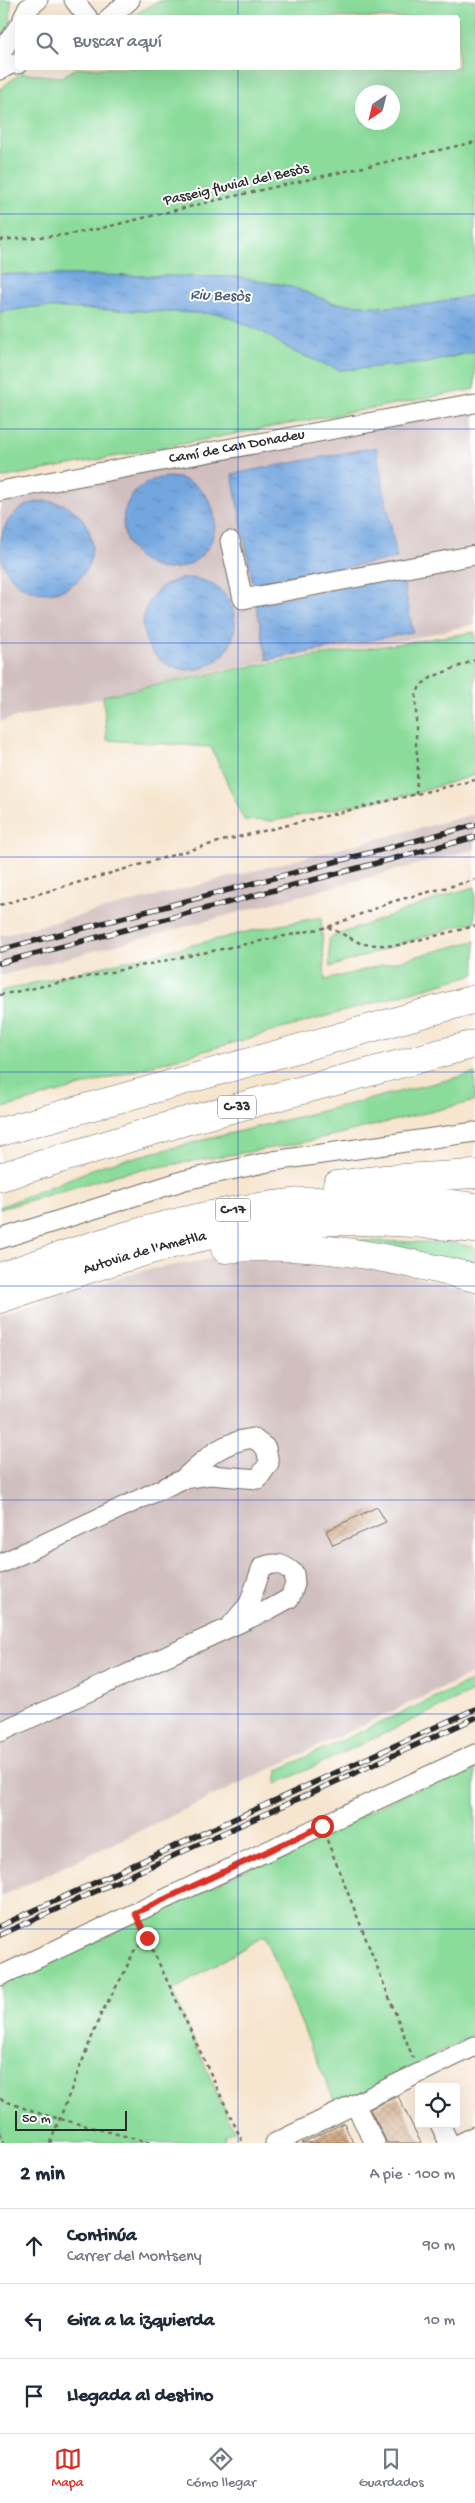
<!DOCTYPE html>
<html lang="es">
<head>
<meta charset="utf-8">
<style>
	:root { --surface:#fff; --page:#f6f6f7; --text:#1f2937; --muted:#747a83; --line:#e0e1e3; --accent:#d93025 }
	body { margin:0; font-family:"Gochi Hand",sans-serif; background:var(--page); color:var(--text) }
	.controls { position:absolute; right:15px; bottom:15px; display:grid; overflow:hidden; border-radius:5px; box-shadow:0 5px 20px #0002 }
	.controls button { width:45px; height:45px; display:grid; place-items:center; padding:0; border:0; border-bottom:1px solid var(--line); background:var(--surface); color:var(--text); font:25px sans-serif }
	.compass { position:absolute; left:355px; top:85px; width:45px; height:45px; border-radius:50%; background:var(--surface); box-shadow:0 5px 20px #0002; rotate:215deg }
	.scale { position:absolute; left:15px; bottom:12px; width:112px; box-sizing:border-box; padding-left:5px; border:2px solid #2b2b2b; border-top:0; font-size:14px; line-height:18px; white-space:nowrap; color:#2b2b2b; -webkit-text-stroke:4px #fff; paint-order:stroke }
	.stop { position:absolute; width:15px; height:15px; margin:-11px; border:4px solid #d93025; border-radius:50%; background:#fff }
	.stop.end { background:#d93025; border-color:#fff; box-shadow:0 1px 5px #0008 }
	.list { margin:0; padding:0; list-style:none }
	h2 { display:flex; justify-content:space-between; align-items:center; height:65px; margin:0; padding:0 20px; font-size:21px }
	h2 small { font-size:16px; font-weight:400; color:var(--muted) }
	.list li { display:grid; grid-template-columns:32px 1fr auto; gap:15px; align-items:center; box-sizing:border-box; height:75px; padding:0 20px; border-top:1px solid var(--line) }
	.list b { display:block; font-size:19px; white-space:nowrap }
	.list p { margin:0; font-size:16px; white-space:nowrap; color:var(--muted) }
	.list em { font-size:16px; font-style:normal; color:var(--muted) }
	.icon { flex:none; width:28px; height:28px; fill:none; stroke:currentColor; stroke-width:2; stroke-linecap:round; stroke-linejoin:round }
	.map { position:relative; flex:none; width:475px; height:2143px; overflow:hidden }
	.search { position:absolute; background:var(--surface); box-shadow:0 5px 20px #0002; left:15px; right:15px; top:15px; height:55px; display:flex; align-items:center; gap:12px; box-sizing:border-box; padding:0 18px; border-radius:5px; color:var(--muted); font-size:19px }
	.sheet { height:290px; background:var(--surface) }
	nav { display:flex; justify-content:space-around; align-items:center; box-sizing:border-box; height:70px; border-top:1px solid var(--line); background:var(--surface); font-size:14px; color:var(--muted) }
	nav a { display:grid; justify-items:center; gap:2px }
	nav .on { color:var(--accent) }
	.map>svg:first-child { display:block }
	.industrial { fill:#d1bfbf }
	.green { fill:#8bdc9b; stroke:#5b8463; fill-rule:evenodd }
	.water { fill:url(#water-ripples); stroke:#4f6885 }
	.building { fill:url(#building-cross-hatch) }
	.lines { fill:none; stroke-linecap:round; stroke-linejoin:round }
	.minor-casing { stroke:#726c64; stroke-width:21 }
	.highway-casing { stroke:#726c64; stroke-width:29 }
	.path { stroke:#726c64; stroke-width:2.5; stroke-dasharray:4 4; stroke-linecap:butt }
	.minor { stroke:#fff; stroke-width:19 }
	.highway { stroke:#fff; stroke-width:28 }
	.rail-casing { stroke:#2b2b2b; stroke-width:5.5 }
	.rail { stroke:#fff; stroke-width:4; stroke-dasharray:11; stroke-linecap:butt }
	.route { stroke:#d93025; stroke-width:6 }
	.grid { fill:none; stroke:#1d4ed8; stroke-width:1; stroke-opacity:0.55 }
	.labels { text-anchor:middle; dominant-baseline:central; stroke-width:4; stroke-linejoin:round; paint-order:stroke }
	.shield { fill:#fff; stroke:#6b6b6b; stroke-width:1 }
	.shield-label { font-size:14px; font-weight:bold; fill:#2b2b2b }
	.street-label { font-size:15px; fill:#2b2b2b; stroke:#fff }
	.water-label { font-size:16px; font-style:italic; fill:#485c73; stroke:#fff }
</style>
</head>
<body>
<div class="map">
<svg width="475" height="2143" viewBox="0 0 475 2143">
	<defs>
		<pattern id="water-ripples" width="26" height="14" patternUnits="userSpaceOnUse" patternTransform="scale(1.25)"><rect width="26" height="14" fill="#73a6df"/><path d="M2 4q2-2 4 0t4 0M15 11q2-2 4 0t4 0" fill="none" stroke="#5f87b5"/></pattern>
		<pattern id="building-cross-hatch" width="8" height="8" patternUnits="userSpaceOnUse" patternTransform="scale(1.25)"><rect width="8" height="8" fill="#cea27c"/><path d="M0 0l8 8M0 8l8-8" fill="none" stroke="#a78466"/></pattern>
	</defs>
	<rect width="100%" height="100%" fill="#fff"/>
	<filter id="ink" filterUnits="userSpaceOnUse"><feTurbulence type="fractalNoise" baseFrequency=".02" numOctaves="2"/><feDisplacementMap in="SourceGraphic" scale="10" xChannelSelector="R" yChannelSelector="G"/><feConvolveMatrix kernelMatrix="1 2 1 2 8 2 1 2 1" color-interpolation-filters="sRGB"/></filter>
	<filter id="wash" filterUnits="userSpaceOnUse"><feTurbulence type="fractalNoise" baseFrequency=".0096" numOctaves="4" result="noise"/><feDisplacementMap in="SourceGraphic" scale="20" xChannelSelector="R" yChannelSelector="G"/><feGaussianBlur stdDeviation="1.12" result="paint"/><feColorMatrix in="noise" values="0 0 0 0 0 0 0 0 0 0 0 0 0 0 0 0 0 1.4 0 .05"/><feComposite in="paint" operator="in"/></filter>
	<g filter="url(#wash)">
		<rect width="100%" height="100%" fill="#f6e5cf"/>
		<g class="industrial">
			<path d="M475,408V624L405,640L252,664L0,721V499Z"/>
			<path d="M475,814V849L0,976V936Z"/>
			<path d="M300,1257L371,1266L475,1290V1672L0,1897V1315L141,1271L211,1259Z"/>
		</g>
		<g class="green">
			<path d="M0,0H11L10,25L0,37Z"/>
			<path d="M162,0H475V295L430,304L387,307L333,303L289,286L238,277L0,274V89L21,73L61,77L77,68H458V18L129,17ZM362,92H392V122H362Z"/>
			<path d="M34,307L221,314L261,331L294,352L340,370L428,363L475,351V389L0,478V312Z"/>
			<path d="M475,632V775L416,793L273,821L244,820L211,747L107,740L103,696L252,666Z"/>
			<path d="M475,887V922L454,927L330,967L329,938L453,893Z"/>
			<path d="M321,917L325,980L475,941V974L0,1109V991L255,930Z"/>
			<path d="M475,1073V1101L301,1143L123,1173L0,1209V1207L103,1165Z"/>
			<path d="M333,1240L453,1243L475,1247V1271Z"/>
			<path d="M475,1679V1691L276,1784L278,1770Z"/>
			<path d="M475,1761V2034L337,2107L264,1936L172,1991L234,2131L225,2135L224,2143H0V1987Z"/>
		</g>
		<g class="water">
			<path d="M0,274L238,277L289,286L333,303L387,307L430,304L475,295V351L428,363L340,370L294,352L261,331L221,314L34,307L0,312Z"/>
			<path d="M376,447L397,558L253,585L232,474Z"/>
			<circle cx="169" cy="523" r="46"/>
			<circle cx="46" cy="547" r="46"/>
			<path d="M402,575L413,632L267,660L256,603Z"/>
			<circle cx="189" cy="624" r="46"/>
		</g>
		<g id="blocks">
			<g class="building">
				<path d="M377,1507L386,1522L333,1545L326,1531Z"/>
				<path d="M398,2096L421,2143H387L370,2109Z"/>
				<path d="M344,2123L353,2143H302Z"/>
			</g>
		</g>
	</g>
	<g filter="url(#ink)">
		<use href="#blocks" fill-opacity="0" stroke="#726c64" stroke-width="1"/>
		<g class="lines">
			<defs>
				<g id="minor">
					<path d="M74,0L88,18"/>
					<path d="M23,18L28,8L38,0"/>
					<path d="M109,18L130,0"/>
					<path d="M0,54L18,27"/>
					<path d="M0,70L11,64H18"/>
					<path id="s1" d="M0,491L475,403"/>
					<path d="M230,541L243,599L475,555"/>
					<path d="M0,1239L185,1180L273,1161L475,1132"/>
					<path d="M0,1564L183,1479L210,1475L258,1479L269,1463L266,1448L253,1438C220,1443 207,1457 183,1479"/>
					<path d="M0,1732L270,1609L290,1598L295,1584L294,1573C283,1564 276,1561 262,1567L249,1604L231,1625"/>
					<path d="M0,1976L475,1754"/>
					<path d="M355,2105L375,2143"/>
					<path d="M440,2124L449,2143"/>
					<path d="M275,2143L475,2046"/>
					<path d="M461,2143L475,2136"/>
				</g>
				<g id="highway">
					<path d="M0,1132L475,999"/>
					<path d="M0,1177L182,1122L475,1044"/>
					<path d="M337,1185L385,1179L475,1174"/>
					<path d="M225,1249C311,1240 392,1258 475,1278"/>
					<path d="M0,1277C157,1220 307,1181 475,1207"/>
					<path id="s2" d="M0,1299C85,1270 170,1239 259,1227C331,1217 403,1220 475,1229"/>
				</g>
			</defs>
			<use href="#minor" class="minor-casing"/>
			<use href="#highway" class="highway-casing"/>
			<g class="path">
				<path d="M0,240L64,235L98,229L217,200L475,142"/>
				<path d="M416,794L418,763L416,744V694L421,685L432,677L475,660"/>
				<path d="M0,905L222,841L475,780"/>
				<path d="M328,927L362,944L394,946L475,926"/>
				<path d="M0,995L328,927L394,901L475,880"/>
				<path d="M327,1840L413,2058"/>
				<path d="M142,1927L243,2143"/>
				<path d="M0,2099L34,2112L151,2143"/>
				<path d="M0,2133L4,2143"/>
				<path d="M50,2143L101,2014L124,1973L134,1951L147,1938"/>
			</g>
			<use href="#minor" class="minor"/>
			<use href="#highway" class="highway"/>
			<defs>
				<g id="rail">
					<path d="M0,950L475,825"/>
					<path d="M0,963L475,837"/>
					<path d="M0,1926L475,1709"/>
					<path d="M0,1935L475,1718"/>
				</g>
			</defs>
			<use href="#rail" class="rail-casing"/>
			<use href="#rail" class="rail"/>
		</g>
	</g>
	<g class="lines" filter="url(#ink)">
		<path class="route" d="M147,1938L135,1913L322,1826"/>
	</g>
	<path class="grid" d="M238,0V18M238,68V2143M0,214H475M0,429H475M0,643H475M0,857H475M0,1072H475M0,1286H475M0,1500H475M0,1714H475M0,1929H475"/>
	<g class="labels">
		<g class="shield">
			<rect x="218" y="1095.5" width="38" height="23" rx="4"/>
			<rect x="215.5" y="1198.5" width="35" height="23" rx="4"/>
		</g>
		<g class="shield-label">
			<text x="237" y="1107">C-33</text>
			<text x="233" y="1210">C-17</text>
		</g>
		<g class="street-label">
			<text transform="translate(236 185) rotate(-13)">Passeig fluvial del Besòs</text>
			<text stroke="none"><textPath href="#s1" startOffset="241">Camí de Can Donadeu</textPath></text>
			<text stroke="none"><textPath href="#s2" startOffset="152">Autovia de l'Ametlla</textPath></text>
		</g>
		<g class="water-label">
			<text transform="translate(220 297) rotate(2)">Riu Besòs</text>
		</g>
	</g>
</svg>
<div class="controls">
<button><svg class="icon" aria-label="locate" viewBox="0 0 24 24"><circle cx="12" cy="12" r="6"/><path d="M12 2v4M12 18v4M2 12h4M18 12h4"/></svg></button>
</div>
<svg class="compass" viewBox="-18 -18 36 36"><path d="M0-13l5 13h-10z" fill="#e53935"/><path d="M0 13l5-13h-10z" fill="#747a83"/></svg>
<div class="scale">50 m</div>
<div class="stop" style="left:322px;top:1826px"></div>
<div class="stop end" style="left:147px;top:1938px"></div>
<div class="search"><svg class="icon" aria-label="search" viewBox="0 0 24 24"><circle cx="10" cy="10" r="6"/><path d="M15 15l6 6"/></svg>Buscar aquí</div>
</div>
<section class="sheet">
<h2>2 min<small>A pie · 100 m</small></h2>
<ul class="list">
<li><svg class="icon" aria-label="ahead" viewBox="0 0 24 24"><path d="M12 20V5M6 11l6-6 6 6"/></svg><div><b>Continúa</b><p>Carrer del Montseny</p></div><em>90 m</em></li>
<li><svg class="icon" aria-label="left" viewBox="0 0 24 24"><path d="M17 20v-9H6M10 6l-5 5 5 5"/></svg><div><b>Gira a la izquierda</b></div><em>10 m</em></li>
<li><svg class="icon" aria-label="arrive" viewBox="0 0 24 24"><path d="M6 21V4h12l-3 4 3 4H6"/></svg><div><b>Llegada al destino</b></div></li>
</ul>
</section>
<nav>
<a class="on"><svg class="icon" aria-label="map" viewBox="0 0 24 24"><path d="M3 6l6-2 6 2 6-2v14l-6 2-6-2-6 2zM9 4v14M15 6v14"/></svg>Mapa</a>
<a><svg class="icon" aria-label="directions" viewBox="0 0 24 24"><path d="M12 3l9 9-9 9-9-9zM9 14v-3h6M13 9l2 2-2 2"/></svg>Cómo llegar</a>
<a><svg class="icon" aria-label="saved" viewBox="0 0 24 24"><path d="M7 4h10v16l-5-4-5 4z"/></svg>Guardados</a>
</nav>
</body>
</html>
